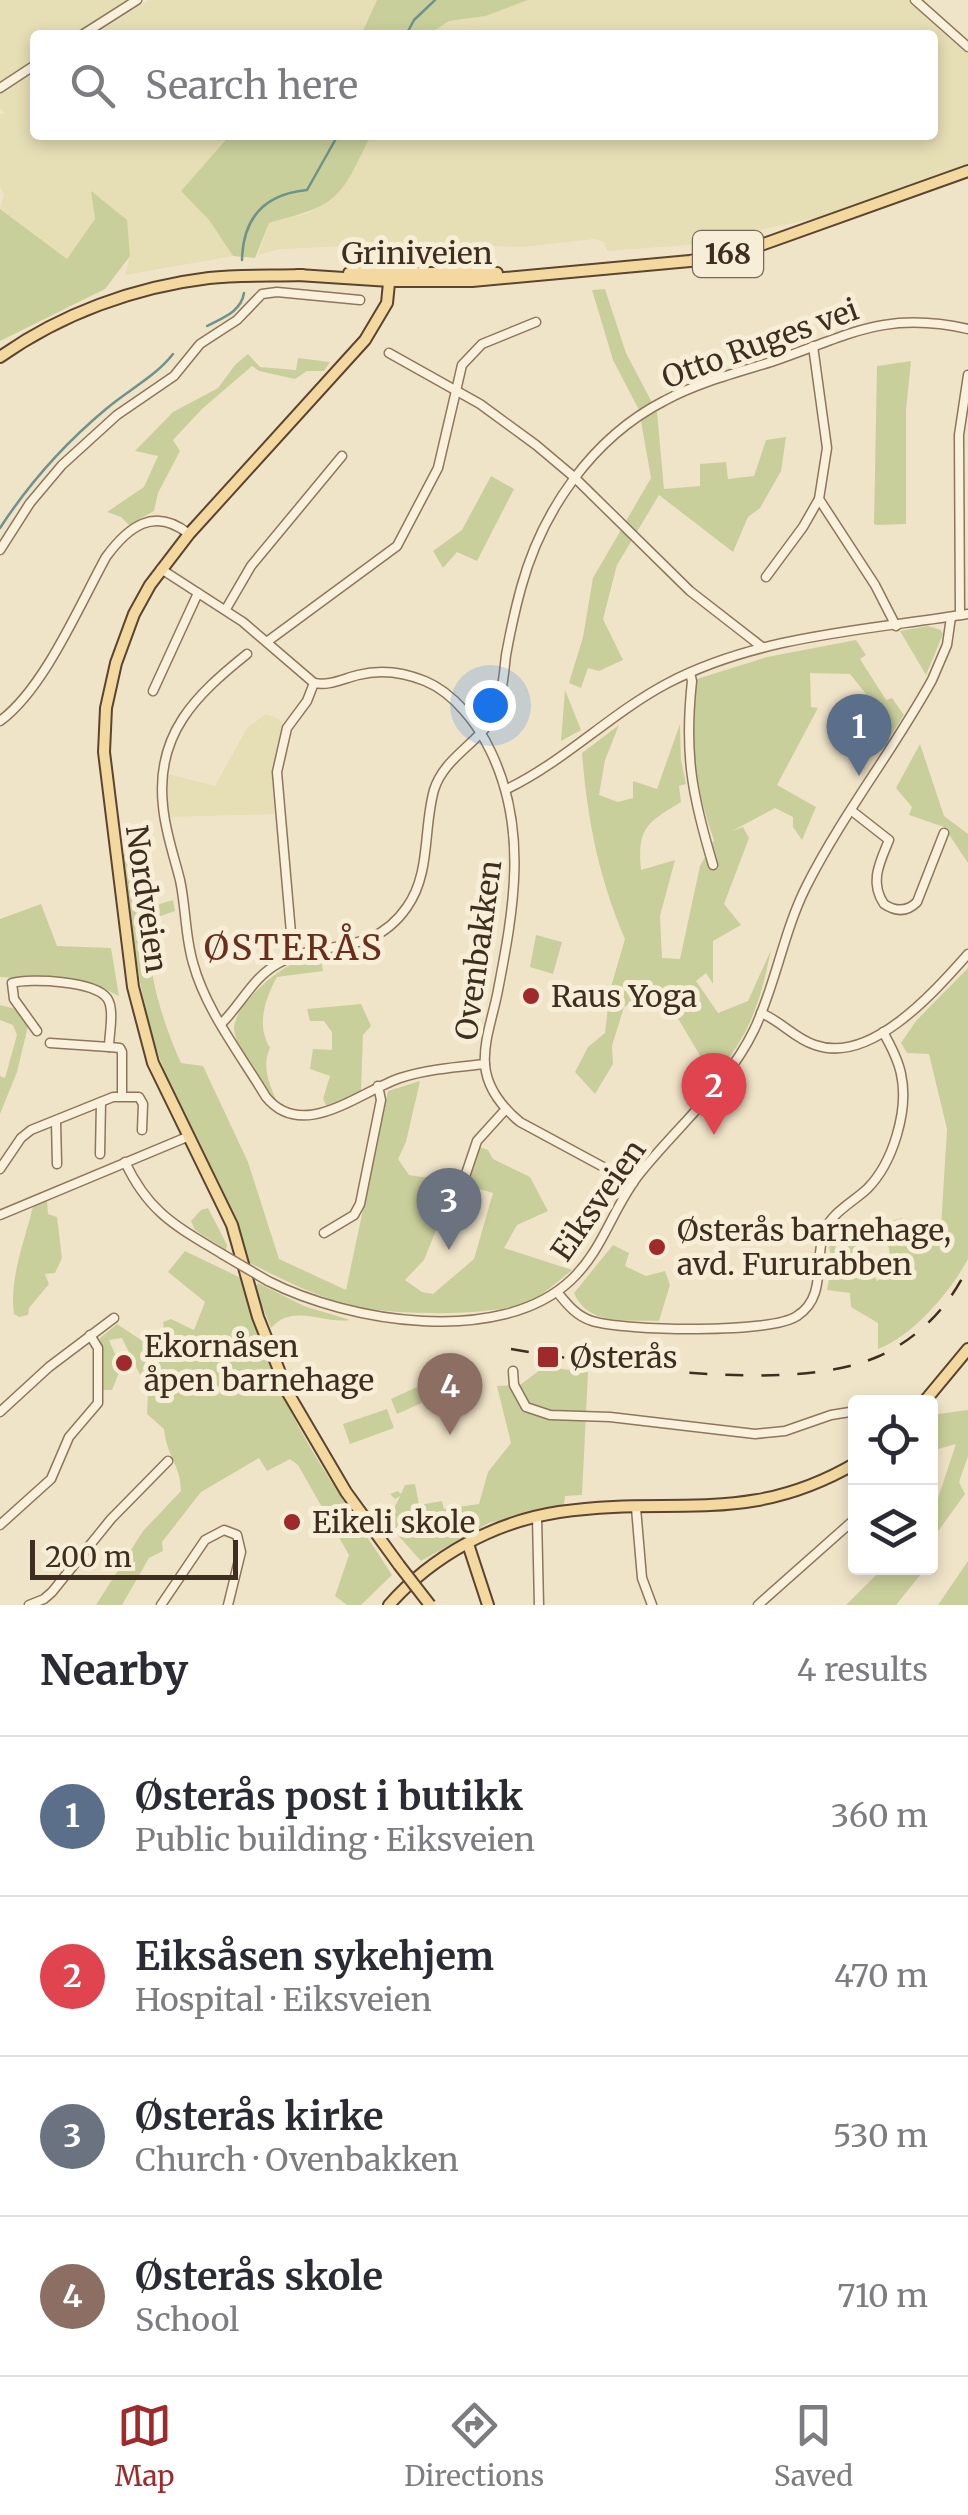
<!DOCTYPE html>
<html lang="en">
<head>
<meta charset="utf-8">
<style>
	:root { --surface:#fff; --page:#f7f7f7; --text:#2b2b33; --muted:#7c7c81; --line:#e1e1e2; --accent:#9e2a2b }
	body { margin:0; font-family:Merriweather,serif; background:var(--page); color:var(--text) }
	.controls { position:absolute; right:30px; bottom:30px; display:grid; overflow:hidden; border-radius:10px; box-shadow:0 5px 15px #0003 }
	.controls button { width:90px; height:90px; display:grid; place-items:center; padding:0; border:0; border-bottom:2px solid var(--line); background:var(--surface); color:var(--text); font:50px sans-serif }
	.scale { position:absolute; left:30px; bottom:25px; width:208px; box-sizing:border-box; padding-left:10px; border:5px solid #3d2e20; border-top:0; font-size:28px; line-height:35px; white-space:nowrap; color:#3d2e20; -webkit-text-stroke:8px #f7eed8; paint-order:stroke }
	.you { position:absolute; left:490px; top:705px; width:35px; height:35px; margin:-25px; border:8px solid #fff; border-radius:50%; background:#1a73e8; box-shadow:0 0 0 15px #1a73e833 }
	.badge { display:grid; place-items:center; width:65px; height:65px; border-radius:50%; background:var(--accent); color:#fff; font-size:32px; font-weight:700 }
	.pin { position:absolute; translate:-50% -82px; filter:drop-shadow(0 2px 5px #0008) }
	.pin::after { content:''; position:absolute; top:52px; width:35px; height:30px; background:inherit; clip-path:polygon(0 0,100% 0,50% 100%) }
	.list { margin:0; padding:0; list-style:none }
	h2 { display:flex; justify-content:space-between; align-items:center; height:130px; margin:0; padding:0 40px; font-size:42px }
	h2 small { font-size:32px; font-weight:400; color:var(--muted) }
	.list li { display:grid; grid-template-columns:65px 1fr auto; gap:30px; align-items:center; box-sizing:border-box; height:160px; padding:0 40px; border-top:2px solid var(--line) }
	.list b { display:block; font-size:38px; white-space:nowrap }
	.list p { margin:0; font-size:32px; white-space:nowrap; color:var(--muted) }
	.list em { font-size:32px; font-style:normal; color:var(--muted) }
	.icon { flex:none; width:55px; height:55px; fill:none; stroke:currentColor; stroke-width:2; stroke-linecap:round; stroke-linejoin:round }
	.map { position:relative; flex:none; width:968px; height:1605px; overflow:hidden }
	.search { position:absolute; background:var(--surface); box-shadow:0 5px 15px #0003; left:30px; right:30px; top:30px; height:110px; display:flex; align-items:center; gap:25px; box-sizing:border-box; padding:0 35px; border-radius:10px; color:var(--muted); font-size:38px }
	.sheet { height:770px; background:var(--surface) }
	nav { display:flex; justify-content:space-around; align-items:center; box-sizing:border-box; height:140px; border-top:2px solid var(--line); background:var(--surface); font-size:28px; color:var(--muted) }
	nav a { display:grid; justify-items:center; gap:5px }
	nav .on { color:var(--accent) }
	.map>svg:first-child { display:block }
	.farmland { fill:#e6deb5 }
	.green { fill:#c9cf9b }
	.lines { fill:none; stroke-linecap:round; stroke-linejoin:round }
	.stream { stroke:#6f938a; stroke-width:2.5 }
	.minor-casing { stroke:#8d765c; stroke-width:11 }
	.major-casing { stroke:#5b4430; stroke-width:14 }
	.minor { stroke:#faf1dc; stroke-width:8 }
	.major { stroke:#f3d9a0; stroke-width:10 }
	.rail { stroke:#3d2e20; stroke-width:2.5; stroke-dasharray:18 18; stroke-linecap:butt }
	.minor-bridge-casing { stroke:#8d765c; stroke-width:11; stroke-linecap:butt }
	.major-bridge-casing { stroke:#5b4430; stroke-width:14; stroke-linecap:butt }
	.minor-bridge { stroke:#faf1dc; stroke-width:8 }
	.major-bridge { stroke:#f3d9a0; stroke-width:10 }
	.poi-dot { fill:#9e2a2b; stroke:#f7eed8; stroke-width:4 }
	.labels { text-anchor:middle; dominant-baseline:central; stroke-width:10; stroke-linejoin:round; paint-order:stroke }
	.shield { fill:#f7eed8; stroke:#756857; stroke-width:2.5 }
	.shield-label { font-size:28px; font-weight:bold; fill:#3d2e20 }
	.street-label { font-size:30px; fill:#3d2e20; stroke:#f7eed8 }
	.poi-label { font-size:30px; fill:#3d2e20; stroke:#f7eed8; text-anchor:start }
	.quarter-label { font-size:35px; letter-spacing:2.5px; fill:#6b2e1e; stroke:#f7eed8 }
</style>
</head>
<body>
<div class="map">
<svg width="968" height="1605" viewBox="0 0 968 1605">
	<rect width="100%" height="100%" fill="#f0e4c8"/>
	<g class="farmland">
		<path d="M0,0H132L80,35H35V63L0,84Z"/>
		<path d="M149,0H377L361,35H94Z"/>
		<path d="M528,0H909L968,52V170L821,217L688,245L607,251L604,242L595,239L523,247L412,243L280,249L258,255L269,223L309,213L353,171L371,135H933V35H428L449,21L486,16Z"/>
		<path d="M35,71V135H230L181,191L209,220L233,256L125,275L130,256L92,193L95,219L67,259L0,209L4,194L0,187V114L5,113L0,109V92Z"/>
		<path d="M266,714L283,721L272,768L275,814L167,817L168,774L215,786L247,728Z"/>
	</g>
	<g class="green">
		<path d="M377,0H528L486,16L449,21L428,35H361Z"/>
		<path d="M230,135H371C339,200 340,204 269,223L255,258L233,256L209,220L181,191Z"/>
		<path d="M91,191L127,220L130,256L105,289L0,341V209L67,259L95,219Z"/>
		<path d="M605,289L626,353L657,412L664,489L700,486V464L726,462L728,479L754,476L766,440L786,437L781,471L760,508L748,517L733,552L659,495L617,565L603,619L623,660L599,671L588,668L581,688L569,683L583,637L593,578L651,478L639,410L613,360L592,290Z"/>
		<path d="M248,354L260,367L296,370L298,358L330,362L324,371H307L295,379L259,371L252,366L202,409L173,440L180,451L158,493L154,511L129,525L121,517L107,512L144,487L158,456L135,451L173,412L218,388L235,365Z"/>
		<path d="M911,361L906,411V524L877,525L874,524L877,366Z"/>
		<path d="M491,476L514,489L477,561L457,552L443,568L433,551L462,530Z"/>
		<path d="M928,626L941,630L943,634L926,675L900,631Z"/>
		<path d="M856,640L866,655L860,659L886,700L892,698L904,715L886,743L872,733L870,699L850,674L810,673L811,707L818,708L777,785L816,807L802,840L793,827V817L775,808L732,831L743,827L749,838L724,904L741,925L713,941V984L706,973L696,981L718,1013L748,1001L771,950C757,1018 746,1039 702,1093L705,1064L673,1010L657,1009L644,995L624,1007L612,1046L613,1064L595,1094L575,1072L588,1047L605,1033L610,990L625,939C599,879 587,818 582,753L619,725L605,760L599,795L618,802L633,798V781L657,789L680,724L681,760L686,784L679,786L681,802C647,823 637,827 641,870L675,860L660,916L662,958L680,959L700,866L714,840C692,779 691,743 697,679L767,657Z"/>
		<path d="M565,690L581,730L561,741Z"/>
		<path d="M920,744L944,816L968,834V863L944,827L909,815L912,807L896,788Z"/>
		<path d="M122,854H128L139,900L153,906L173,900L175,911L149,920C145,966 162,1021 181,1063L203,1066L248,1162L279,1259L346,1290L388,1091L420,1081L406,1142L398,1159L409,1175L435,1179L436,1211L441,1218L424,1260L405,1280L422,1292L433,1294L474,1259L493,1193L467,1185L480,1147L488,1150L493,1159L530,1177L548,1211L517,1225L504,1248L572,1270C558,1281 544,1295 528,1302C491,1318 381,1315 343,1304C310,1293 281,1279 250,1263C228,1196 190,1138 165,1073C138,1003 132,928 122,854Z"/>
		<path d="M41,904L57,946L111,948L119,996L92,983L0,977V919Z"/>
		<path d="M536,935L562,942L553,974L530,967Z"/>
		<path d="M321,960L323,971L277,977C265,999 256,1025 270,1048C261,1067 270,1086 278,1104C265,1088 235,1048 234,1029C234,1007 272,974 290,965C299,960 311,961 321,960Z"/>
		<path d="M968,968V1259C951,1291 913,1336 878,1349V1323L851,1307L850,1293L827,1290L832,1263L828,1239L840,1251L855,1243L877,1281L893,1271L884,1223L902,1218L915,1249L935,1236L941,1227L947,1129L929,1054L907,1053L901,1043L916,1021Z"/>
		<path d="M361,1004L371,1026L363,1035L361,1091L327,1107L323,1099L330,1076L310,1069L313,1049L332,1050V1032L324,1021H310L307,1009Z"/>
		<path d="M0,1005L20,1010L29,1022L17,1072L0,1114V1076L5,1078L17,1035L13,1025L0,1020Z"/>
		<path d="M47,1200L48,1214L57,1217L62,1258L55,1273L45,1274L49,1284L29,1308L28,1315L19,1317L14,1314C9,1278 25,1241 33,1206Z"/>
		<path d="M208,1208L227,1245L226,1250L195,1230L191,1221L201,1210Z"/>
		<path d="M613,1245L629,1253L625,1266L646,1276L665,1271L670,1285L659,1321C627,1320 588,1326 574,1293Z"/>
		<path d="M185,1251L243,1279C254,1319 266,1359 283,1396C313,1459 355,1517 392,1575L361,1605H347L335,1596L349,1555L298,1465L290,1459L267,1471L259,1458L201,1492L162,1542L163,1551L149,1558L122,1605H96L143,1531L181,1491C180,1463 167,1458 164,1429L147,1414L148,1391L122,1338L109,1340L121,1368L112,1390H102L100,1338L117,1324L150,1346L165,1337L163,1322L171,1319L194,1330L205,1302L168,1272Z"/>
		<path d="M258,1283L304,1306L350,1320C322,1324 293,1303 271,1328L255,1288Z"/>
		<path d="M544,1367L588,1372L582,1495L565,1496L564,1505L489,1523L421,1561L387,1523L400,1496L395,1499L390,1494L398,1491L401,1494L405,1485L415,1484L419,1505L442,1501L444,1509L479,1504L488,1472L511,1443L497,1386L520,1385Z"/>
		<path d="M417,1387L424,1402L397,1414L391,1399Z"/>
		<path d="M387,1409L394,1428L350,1444L343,1424Z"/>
		<path d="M968,1410V1456L959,1482L965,1494L931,1541V1508L938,1498L956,1444L931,1451V1415Z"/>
		<path d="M968,1561V1605H938Z"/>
		<path d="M883,1568L925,1569L896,1605H846Z"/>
	</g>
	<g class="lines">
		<g class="stream">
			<path d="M406,35L414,20L435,0"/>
			<path d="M242,260C243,217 265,194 307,190L338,135"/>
			<path d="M207,326C222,318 241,312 244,293"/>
			<path d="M0,528C30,482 64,444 106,409C128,390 155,377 173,354"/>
		</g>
		<defs>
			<g id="minor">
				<path d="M915,0L968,47"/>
				<path d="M82,35L137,0"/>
				<path d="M0,88L35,65"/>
				<path d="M813,346L827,448L819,499L875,585L896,626"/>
				<path d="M389,353L480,404L536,445L574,477L690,591L762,647"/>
				<path d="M0,550L30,503L62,465L117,415L174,376L200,344L237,320L262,294L277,292L360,300"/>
				<path d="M161,569L243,622L314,683"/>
				<path d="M766,577L803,527L819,499"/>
				<path d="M226,609L251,566L342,456"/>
				<path d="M960,615L959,435L968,375"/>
				<path d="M268,641L397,546L438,468L462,365L482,344L536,322"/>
				<path d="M247,654C196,695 155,734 163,806C165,831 174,856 180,880C186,908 185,936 193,963C206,1011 241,1055 266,1097C303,1142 359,1092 400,1078C428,1069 457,1067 485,1064"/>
				<path d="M690,673L692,681C684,754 692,795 713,865"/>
				<path d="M314,683C330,686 342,679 358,675C381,669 403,672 425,681C454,693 478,724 491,752C528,829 514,908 498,990C494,1013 483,1041 485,1065C487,1088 502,1107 520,1122L633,1183"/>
				<path d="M153,691L198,593"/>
				<path d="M0,721C44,689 79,606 106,557C128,527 154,506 189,534"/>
				<path d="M507,789C565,761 611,713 668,683C760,635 868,630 968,614"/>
				<path d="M852,811L889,840C880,862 869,882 884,904C896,912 907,912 917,902L944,833"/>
				<path d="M293,956L277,772L287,728L307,701L314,683"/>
				<path d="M761,1013C781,1021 795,1039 815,1045C871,1065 935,991 968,954"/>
				<path d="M222,1023C242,1003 253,977 279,963C323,938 371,959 407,907C431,873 423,829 434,790C445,754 486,741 497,707C503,691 504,672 506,655C510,633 515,610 521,588C542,511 592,438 664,401C697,383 735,373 771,362C848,336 883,310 968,329"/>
				<path d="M37,1031L14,999L12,983C31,978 94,981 107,998C115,1009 109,1034 109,1047L120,1048L122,1052V1095"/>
				<path d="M50,1043L109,1047"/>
				<path d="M56,1122L57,1164"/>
				<path d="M100,1154L101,1102"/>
				<path d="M125,1162C149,1213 176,1226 222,1254"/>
				<path d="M0,1169L21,1138L31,1130L113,1097H139L143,1104L142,1130"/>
				<path d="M0,1215L187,1137"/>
				<path d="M324,1233L354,1215L360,1204L381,1100L378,1086"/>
				<path d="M446,1233L477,1141L506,1109"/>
				<path d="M268,1281C348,1322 500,1347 571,1280C604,1249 613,1206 641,1172C678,1126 728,1084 754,1030C776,984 783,933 806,887C842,815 893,751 932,680L947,645L951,617"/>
				<path d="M557,1292C567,1304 576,1316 592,1321C625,1331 770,1334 797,1316C827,1297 814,1260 824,1232C831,1213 853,1202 867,1189C893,1163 909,1110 901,1074C898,1059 891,1046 883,1032"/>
				<path d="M513,1371L514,1385L526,1407L550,1415L610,1417L755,1434L785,1431L831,1415L856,1411"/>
				<path d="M0,1412L49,1367L114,1318"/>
				<path d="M636,1508L642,1578L652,1605"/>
				<path d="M537,1517L539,1605"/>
				<path d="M0,1525L51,1479L69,1437L98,1403V1348L90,1335"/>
				<path d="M29,1605L44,1599L52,1592L111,1519L168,1461"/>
				<path d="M161,1605L205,1540L224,1530L237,1535L241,1552L228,1605"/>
				<path d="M758,1605L856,1518"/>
			</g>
			<g id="major">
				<path d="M349,273H497"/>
				<path d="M390,273L387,303L365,340L189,534L150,585L134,614L116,663L106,708L104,752L133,987L153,1063L232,1225L258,1317L288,1393L346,1492L399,1565"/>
				<path d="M298,275L390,281H472L690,261L758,246L968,171"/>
				<path d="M0,357C61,314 134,287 209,278C240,275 271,276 302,275"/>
				<path d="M924,1402L968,1349"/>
				<path d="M468,1544L488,1605"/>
				<path d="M389,1605C432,1556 494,1522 559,1512C672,1495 747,1527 856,1463"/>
			</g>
		</defs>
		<use href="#minor" class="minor-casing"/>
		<use href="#major" class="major-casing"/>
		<use href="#minor" class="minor"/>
		<use href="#major" class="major"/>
		<path class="rail" d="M511,1349C607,1365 788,1395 877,1357C918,1339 949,1307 968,1267"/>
		<defs>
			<path id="minor-bridge" d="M222,1254L268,1281"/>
			<path id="major-bridge" d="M399,1565L430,1605"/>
		</defs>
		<use href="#minor-bridge" class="minor-bridge-casing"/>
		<use href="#major-bridge" class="major-bridge-casing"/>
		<use href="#minor-bridge" class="minor-bridge"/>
		<use href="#major-bridge" class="major-bridge"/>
	</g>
	<g class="poi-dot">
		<circle cx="531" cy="996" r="10"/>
		<circle cx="657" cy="1247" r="10"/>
		<rect x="536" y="1345" width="24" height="24" rx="5"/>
		<circle cx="124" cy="1363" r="10"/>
		<circle cx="292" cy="1522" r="10"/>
	</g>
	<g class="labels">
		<rect class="shield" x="693" y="231" width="70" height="46" rx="8"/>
		<g class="shield-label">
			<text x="728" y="254">168</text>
		</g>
		<g class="street-label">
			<text x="417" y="253">Griniveien</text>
			<text transform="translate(760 343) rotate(-20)">Otto Ruges vei</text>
			<text transform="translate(147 899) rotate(82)">Nordveien</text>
			<text transform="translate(478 950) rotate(-82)">Ovenbakken</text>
			<text transform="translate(598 1200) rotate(-55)">Eiksveien</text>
		</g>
		<g class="poi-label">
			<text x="551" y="996">Raus Yoga</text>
			<text x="677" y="1230">Østerås barnehage,<tspan x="677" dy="34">avd. Fururabben</tspan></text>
			<text x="144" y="1346">Ekornåsen<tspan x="144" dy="34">åpen barnehage</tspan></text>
			<text x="570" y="1357">Østerås</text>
			<text x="312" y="1522">Eikeli skole</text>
		</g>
		<g class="quarter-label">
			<text x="294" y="948">ØSTERÅS</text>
		</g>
	</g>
</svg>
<div class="controls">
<button><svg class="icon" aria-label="locate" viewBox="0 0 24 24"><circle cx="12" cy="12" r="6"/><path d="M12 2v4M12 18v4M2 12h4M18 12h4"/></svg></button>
<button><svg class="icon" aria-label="layers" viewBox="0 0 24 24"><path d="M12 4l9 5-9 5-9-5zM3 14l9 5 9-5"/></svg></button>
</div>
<div class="scale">200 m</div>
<div class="you"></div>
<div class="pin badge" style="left:859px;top:776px;background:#5c6f8a">1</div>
<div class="pin badge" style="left:714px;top:1135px;background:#e0444e">2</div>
<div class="pin badge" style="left:449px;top:1250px;background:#6b7280">3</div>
<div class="pin badge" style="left:450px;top:1435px;background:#8d6e63">4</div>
<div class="search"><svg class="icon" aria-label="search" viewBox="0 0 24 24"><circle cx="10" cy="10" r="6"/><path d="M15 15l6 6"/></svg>Search here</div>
</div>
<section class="sheet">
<h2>Nearby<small>4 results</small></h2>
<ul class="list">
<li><span class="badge" style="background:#5c6f8a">1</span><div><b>Østerås post i butikk</b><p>Public building · Eiksveien</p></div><em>360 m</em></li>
<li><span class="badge" style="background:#e0444e">2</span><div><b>Eiksåsen sykehjem</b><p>Hospital · Eiksveien</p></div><em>470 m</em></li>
<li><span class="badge" style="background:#6b7280">3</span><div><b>Østerås kirke</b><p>Church · Ovenbakken</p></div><em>530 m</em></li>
<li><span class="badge" style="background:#8d6e63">4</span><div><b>Østerås skole</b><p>School</p></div><em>710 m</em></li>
</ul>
</section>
<nav>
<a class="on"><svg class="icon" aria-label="map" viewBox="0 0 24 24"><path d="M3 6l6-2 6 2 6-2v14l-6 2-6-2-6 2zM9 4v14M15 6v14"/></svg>Map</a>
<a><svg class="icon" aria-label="directions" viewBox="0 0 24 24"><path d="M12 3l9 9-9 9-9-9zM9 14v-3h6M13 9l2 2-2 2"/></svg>Directions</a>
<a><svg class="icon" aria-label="saved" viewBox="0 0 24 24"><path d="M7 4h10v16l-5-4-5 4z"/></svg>Saved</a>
</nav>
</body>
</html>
